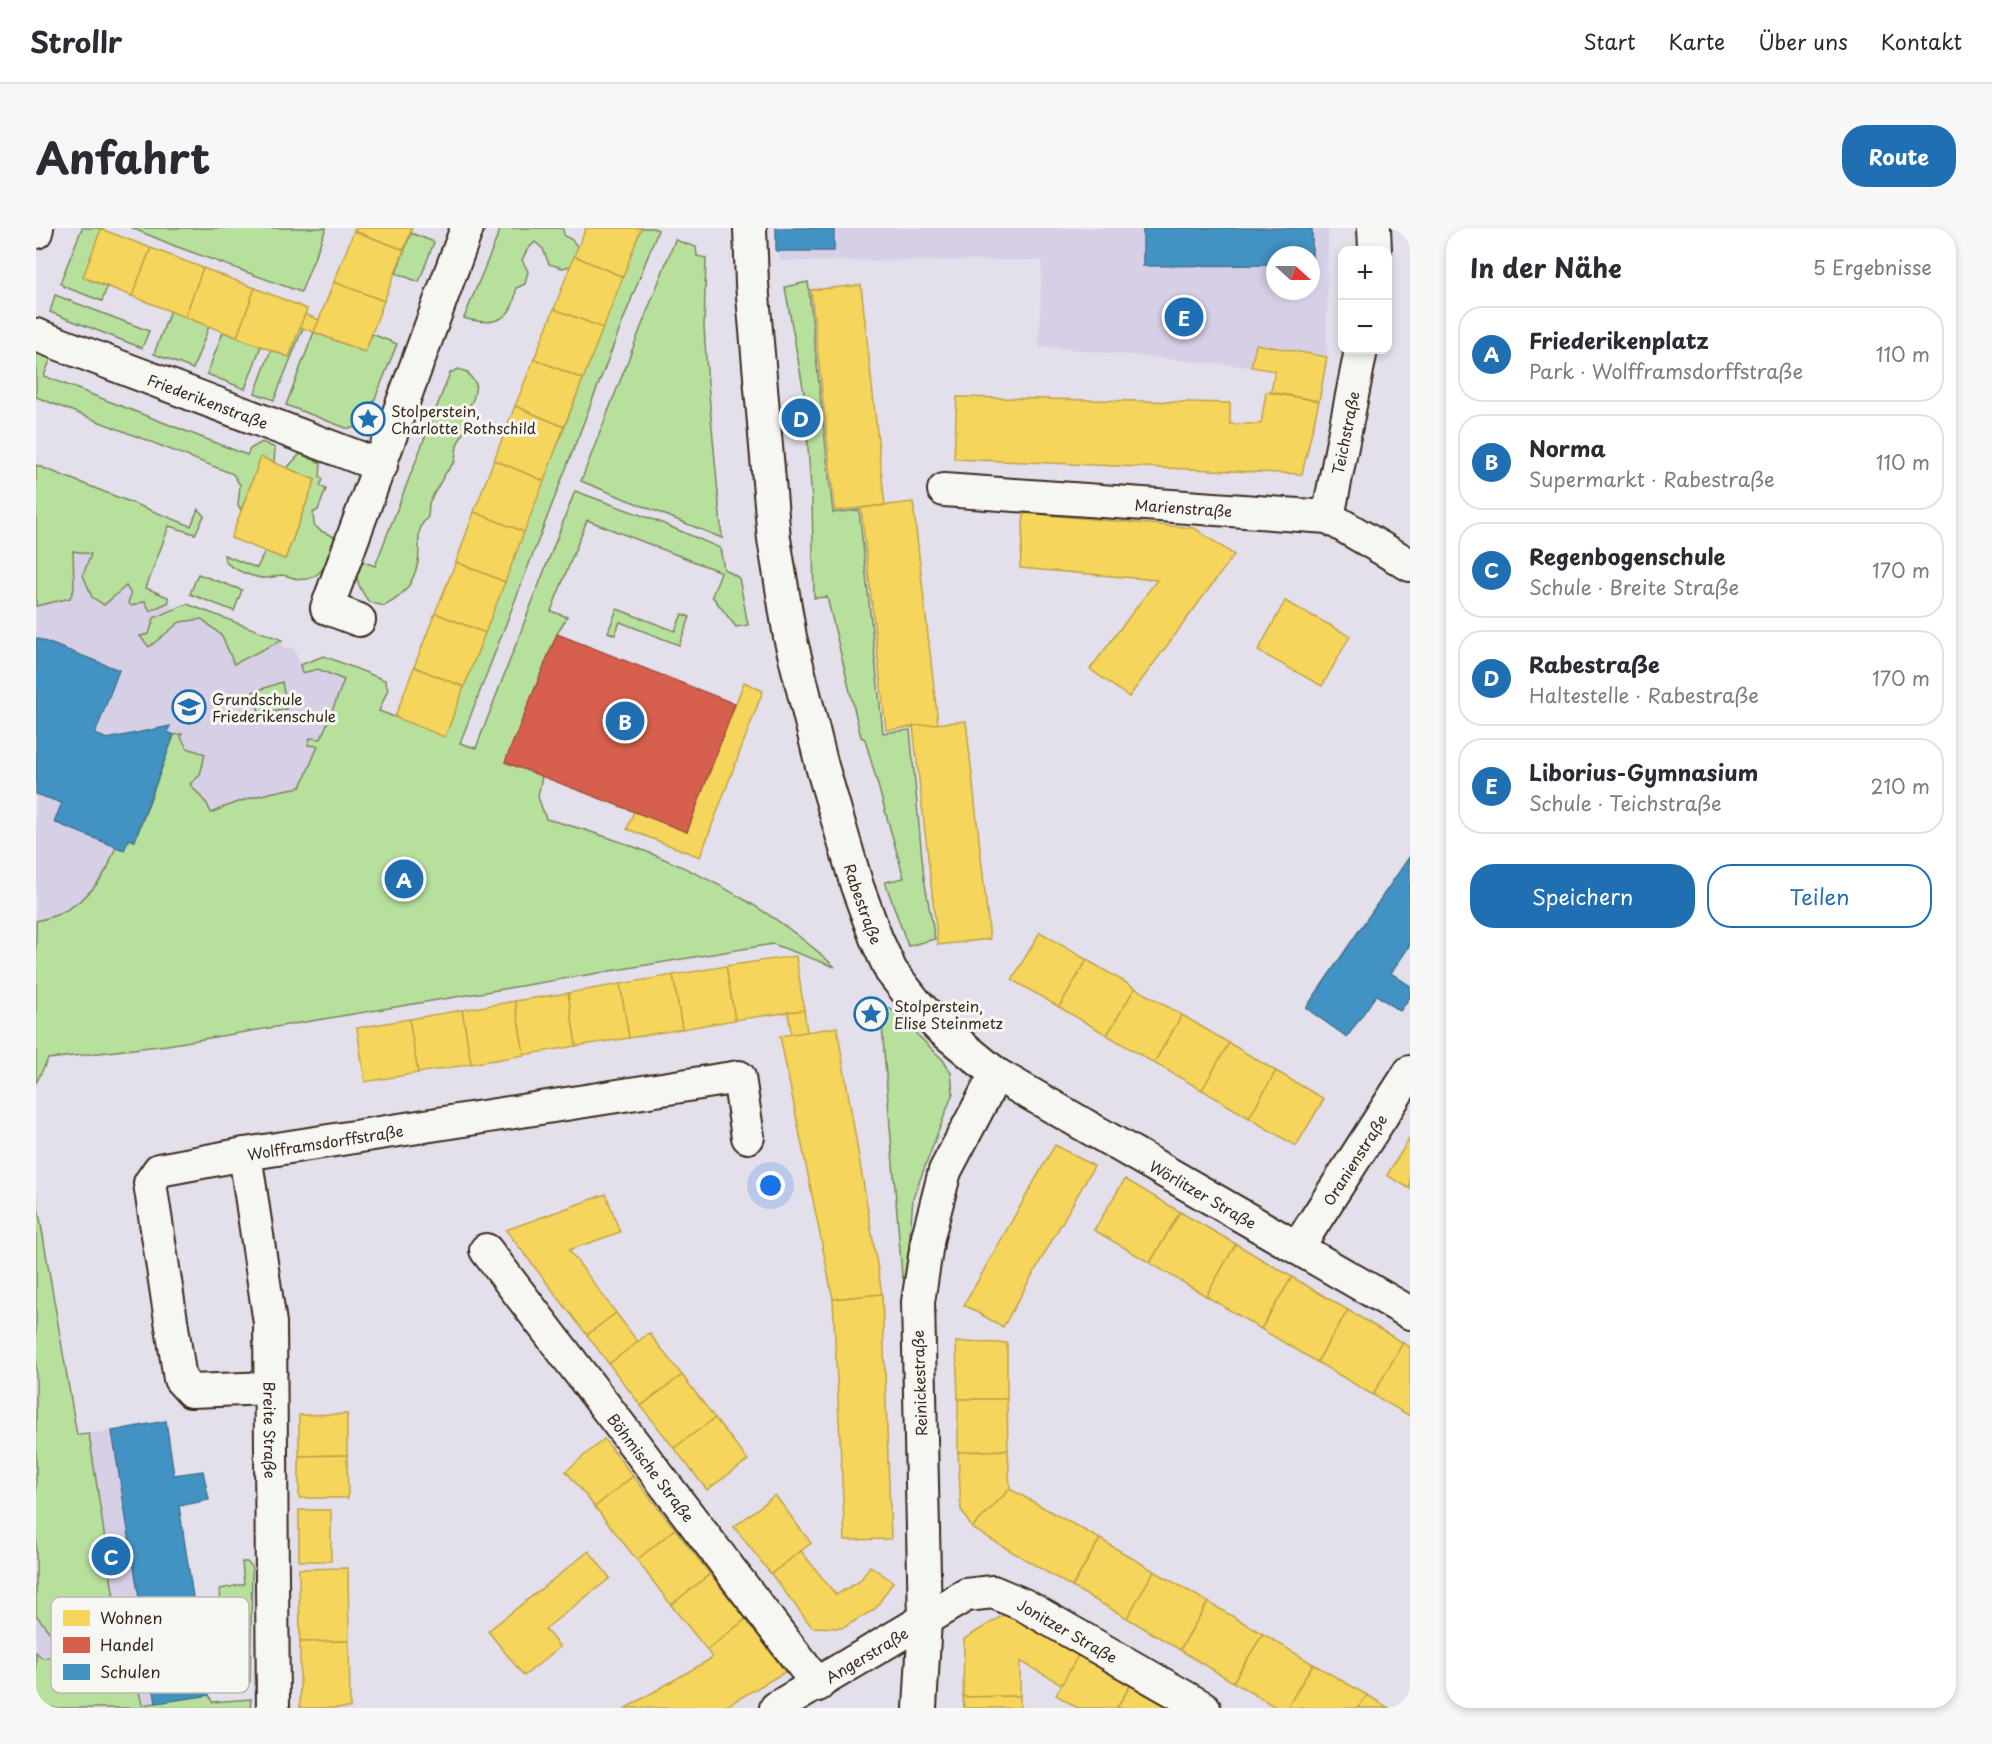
<!DOCTYPE html>
<html lang="de">
<head>
<meta charset="utf-8">
<style>
	:root { --surface:#fff; --page:#f7f7f7; --text:#2b2b33; --muted:#7c7c81; --line:#e1e1e2; --accent:#1f6fb2 }
	body { margin:0; font-family:"Playpen Sans",sans-serif; background:var(--page); color:var(--text) }
	.controls { position:absolute; right:18px; top:18px; display:grid; overflow:hidden; border-radius:12px; box-shadow:0 3px 9px #0003 }
	.controls button { width:54px; height:54px; display:grid; place-items:center; padding:0; border:0; border-bottom:2px solid var(--line); background:var(--surface); color:var(--text); font:30px sans-serif }
	.compass { position:absolute; left:1230px; top:18px; width:54px; height:54px; border-radius:50%; background:var(--surface); box-shadow:0 3px 9px #0003; rotate:111deg }
	.you { position:absolute; left:735px; top:958px; width:21px; height:21px; margin:-15px; border:4px solid #fff; border-radius:50%; background:#1a73e8; box-shadow:0 0 0 9px #1a73e833 }
	.badge { display:grid; place-items:center; width:39px; height:39px; border-radius:50%; background:var(--accent); color:#fff; font-size:20px; font-weight:700 }
	.pin { position:absolute; translate:-50% -50%; border:3px solid #fff; box-shadow:0 2px 6px #0006 }
	.list { margin:0; padding:0; list-style:none }
	h2 { display:flex; justify-content:space-between; align-items:center; height:78px; margin:0; padding:0 24px; font-size:26px }
	h2 small { font-size:20px; font-weight:400; color:var(--muted) }
	.list li { display:grid; grid-template-columns:39px 1fr auto; gap:18px; align-items:center; box-sizing:border-box; height:96px; margin:0 12px 12px; padding:0 12px; border:2px solid var(--line); border-radius:24px }
	.list b { display:block; font-size:22px; white-space:nowrap }
	.list p { margin:0; font-size:20px; white-space:nowrap; color:var(--muted) }
	.list em { font-size:20px; font-style:normal; color:var(--muted) }
	.actions { display:flex; gap:12px; padding:18px 24px }
	.actions a { flex:1; padding:14px 0; border:2px solid var(--accent); border-radius:24px; text-align:center; font-size:21px; color:var(--accent) }
	.actions .main { background:var(--accent); color:#fff }
	.map { position:relative; flex:none; width:1374px; height:1480px; overflow:hidden; border-radius:24px }
	header { display:flex; align-items:center; gap:36px; box-sizing:border-box; height:84px; padding:0 30px; background:var(--surface); border-bottom:2px solid var(--line) }
	header strong { font-size:28px }
	nav { display:flex; gap:33px; margin-inline-start:auto; font-size:21px }
	.intro { display:flex; align-items:center; justify-content:space-between; box-sizing:border-box; height:144px; padding:0 36px }
	h1 { margin:0; font-size:42px }
	.button { padding:15px 27px; border-radius:24px; background:var(--accent); color:#fff; font-size:21px; font-weight:700 }
	main { display:flex; gap:36px; padding:0 36px }
	aside { flex:1; background:var(--surface); border-radius:24px; box-shadow:0 3px 9px #0003 }
	.map>svg:first-child { display:block }
	.built { fill:#d6cfe6; fill-rule:evenodd }
	.green { fill:#b7e09d; stroke:#79855e; stroke-width:1.5 }
	.homes { fill:#f6d55c; stroke:#bea249; stroke-width:1.5 }
	.shops { fill:#d6604d; stroke:#a8503f; stroke-width:1.5 }
	.schools { fill:#4393c3; stroke:#417492; stroke-width:1.5 }
	.lines { fill:none; stroke-linecap:round; stroke-linejoin:round }
	.street-casing { stroke:#3b2a1e; stroke-width:36 }
	.street { stroke:#f6f6f2; stroke-width:32 }
	.labels { text-anchor:middle; dominant-baseline:central; stroke-width:6; stroke-linejoin:round; paint-order:stroke }
	.street-label { font-size:15px; fill:#3b2a1e; stroke:#f6f6f2 }
	.poi-label { font-size:15px; fill:#3b2a1e; stroke:#f6f6f2; text-anchor:start }
	.key { fill:#f6f6f2; stroke:#beb9b2; stroke-width:1.5 }
	.key-label { font-size:16px; fill:#3b2a1e }
</style>
</head>
<body>
<header>
<strong>Strollr</strong>
<nav><a>Start</a><a>Karte</a><a>Über uns</a><a>Kontakt</a></nav>
</header>
<div class="intro"><h1>Anfahrt</h1><a class="button">Route</a></div>
<main>
<div class="map">
<svg width="1374" height="1480" viewBox="0 0 1374 1480">
	<rect width="100%" height="100%" fill="#e3dfeb"/>
	<filter id="ink" filterUnits="userSpaceOnUse"><feTurbulence type="fractalNoise" baseFrequency=".0167" numOctaves="2"/><feDisplacementMap in="SourceGraphic" scale="12" xChannelSelector="R" yChannelSelector="G"/><feConvolveMatrix kernelMatrix="1 2 1 2 8 2 1 2 1" color-interpolation-filters="sRGB"/></filter>
	<g filter="url(#ink)">
		<g class="built">
			<path d="M744,0H1292L1291,129L1220,116L1215,139L1003,118L1006,32L744,33ZM1239,27H1275V63H1239Z"/>
			<path d="M0,266L127,313L109,360L132,369L137,383L151,376L246,412L248,421L257,419L264,437L288,428L322,441L282,518L265,559L235,564L199,574L108,616L93,611L80,619L69,645L52,665L30,683L21,688L0,693Z"/>
			<path d="M130,1193L138,1247L167,1243L173,1272L143,1278L159,1382L194,1407L164,1413L173,1467L90,1480H0V1212L76,1203Z"/>
		</g>
		<g class="green">
			<path d="M46,0H66L47,49L71,59L66,73L29,59L24,55Z"/>
			<path d="M96,0H290L265,64L139,18Z"/>
			<path d="M465,0H527L528,8L535,11L542,19L535,38L526,40L513,36L507,21L499,14L491,22L486,32L492,43L489,56L480,60C478,93 457,99 428,90Z"/>
			<path d="M605,0H617L622,2L424,515L440,520L539,263L621,293L684,320L688,341L703,350L712,397L700,399L676,368L685,344L551,292L515,383L531,389L521,406L469,534L506,548L502,569L510,591C614,618 720,665 799,739L737,716L131,817L12,831L0,855V693C31,687 55,668 71,641C75,634 76,624 81,619C83,616 89,613 93,611L99,613L138,507L146,506L145,509L151,520L169,526L164,547L154,556L171,576L175,585C204,571 233,564 265,559L282,518L272,517L274,510L285,511L308,452L282,441L266,445L264,437L288,428L349,452L352,461L343,483L409,508Z"/>
			<path d="M375,5L398,14L383,54L360,45Z"/>
			<path d="M639,12L660,19L661,28L670,30L668,98L671,144L686,310L545,253Z"/>
			<path d="M772,54L797,285L823,282L847,505L874,502L888,651L899,711L872,718L849,654L868,650L829,511L825,509L791,369L778,370L776,273L768,165L749,59Z"/>
			<path d="M19,67L113,103L106,120L14,84Z"/>
			<path d="M134,83L173,98L157,141L118,126Z"/>
			<path d="M264,99L267,100L238,172L219,165L235,122L253,129Z"/>
			<path d="M187,104L225,118L209,161L171,146Z"/>
			<path d="M278,104L329,124L336,106L361,116L332,188L318,200H310L250,177Z"/>
			<path d="M0,122L16,127L8,148L211,227L214,221L226,214L239,220L238,235L225,230L205,282L202,277L204,257L197,246L0,169Z"/>
			<path d="M422,141L431,144L440,156L438,169L431,184L429,201L421,217L419,233L409,246L393,275L392,289C378,302 385,317 382,334C377,356 368,368 348,378L333,374C322,359 318,350 323,332L339,338L414,145Z"/>
			<path d="M264,226L285,235L284,249L287,251L284,258L290,261L282,282L277,285L278,297L285,303L301,310C296,323 291,342 277,349C265,355 256,348 245,347C241,347 236,350 232,350C219,351 197,342 189,333L188,327L221,340L229,323L249,331L279,252L251,240Z"/>
			<path d="M0,237L155,298L162,281L168,288L159,306L133,298L110,360L132,369L133,374L114,383L109,373L96,378L92,375L95,366L90,358L68,377L56,369L47,347L55,326L37,323L38,361L34,370L0,378Z"/>
			<path d="M162,346L206,362L198,383L154,366Z"/>
			<path d="M151,376L246,412L198,436L186,408L166,391L144,394L113,419L104,408L113,406L118,390Z"/>
			<path d="M581,381L639,403L646,386L654,389L643,417L584,394L579,407L572,404Z"/>
			<path d="M246,454L251,481L224,487L217,464Z"/>
			<path d="M854,780L907,832L915,845L917,865L877,970L870,1054L866,1048L845,785Z"/>
			<path d="M0,967L41,1207L53,1206L82,1397L15,1406L0,1387Z"/>
			<path d="M206,1334H211L215,1337L216,1343L214,1454L191,1457L183,1409L185,1378L184,1361L208,1356Z"/>
			<path d="M88,1411L97,1436L106,1477L173,1467L176,1474L215,1471L214,1480H0V1424L6,1430L22,1428L21,1420Z"/>
		</g>
		<g class="homes">
			<path d="M320,0H376L368,22L318,3Z"/>
			<path d="M550,0H605L587,49L538,28Z"/>
			<path d="M65,1L115,20L96,68L47,49Z"/>
			<path d="M318,3L368,22L348,73L298,54Z"/>
			<path d="M115,20L167,40L149,89L96,68Z"/>
			<path d="M538,28L587,49L567,100L518,81Z"/>
			<path d="M167,40L219,60L201,109L149,89Z"/>
			<path d="M298,54L348,73L329,124L278,104Z"/>
			<path d="M825,57L849,277L799,283L775,62Z"/>
			<path d="M219,60L271,81L253,129L201,109Z"/>
			<path d="M518,81L567,100L547,151L498,131Z"/>
			<path d="M269,86L283,92L278,104L264,99Z"/>
			<path d="M1220,116L1291,129L1283,173L1235,164L1239,143L1215,139Z"/>
			<path d="M498,131L547,151L528,199L479,178Z"/>
			<path d="M1230,164L1283,173L1266,246L918,231L921,169L1194,175V196H1225Z"/>
			<path d="M479,178L528,199L508,253L458,232Z"/>
			<path d="M225,229L279,252L249,331L195,310Z"/>
			<path d="M458,232L508,253L488,304L438,284Z"/>
			<path d="M877,274L902,496L850,502L825,280Z"/>
			<path d="M438,284L488,304L469,354L420,334Z"/>
			<path d="M988,285L1158,300L1198,327L1093,469L1054,441L1121,352L984,340Z"/>
			<path d="M420,334L469,354L449,405L399,385Z"/>
			<path d="M1249,373L1314,408L1286,458L1222,423Z"/>
			<path d="M399,385L449,405L428,459L378,439Z"/>
			<path d="M378,439L428,459L409,509L359,489Z"/>
			<path d="M708,454L727,463L664,629L591,601L598,583L651,604Z"/>
			<path d="M930,493L954,711L902,717L877,498Z"/>
			<path d="M1004,704L1051,732L1023,779L976,752Z"/>
			<path d="M760,728L768,782L699,792L690,738Z"/>
			<path d="M1051,732L1099,760L1071,807L1023,779Z"/>
			<path d="M690,738L699,792L646,801L637,747Z"/>
			<path d="M637,747L646,801L593,810L584,756Z"/>
			<path d="M584,756L593,810L540,818L532,765Z"/>
			<path d="M1099,760L1146,787L1118,835L1071,807Z"/>
			<path d="M532,765L540,818L488,827L479,773Z"/>
			<path d="M479,773L488,827L435,836L426,782Z"/>
			<path d="M426,782L435,836L382,845L373,791Z"/>
			<path d="M768,782L771,804L755,806L752,784Z"/>
			<path d="M1146,787L1193,815L1166,862L1118,835Z"/>
			<path d="M373,791L382,845L329,854L321,800Z"/>
			<path d="M801,799L846,1066L797,1071L744,808Z"/>
			<path d="M1193,815L1240,843L1213,890L1166,862Z"/>
			<path d="M1240,843L1288,871L1260,918L1213,890Z"/>
			<path d="M1374,910V961L1351,947Z"/>
			<path d="M1019,917L1058,938L967,1099L928,1077Z"/>
			<path d="M1089,951L1144,984L1114,1035L1058,1002Z"/>
			<path d="M570,966L584,1004L533,1022L580,1085L551,1107L470,1002Z"/>
			<path d="M1144,984L1200,1016L1170,1068L1114,1035Z"/>
			<path d="M1200,1016L1256,1049L1225,1101L1170,1068Z"/>
			<path d="M1256,1049L1312,1082L1281,1134L1225,1101Z"/>
			<path d="M846,1066L855,1311L809,1312L797,1071Z"/>
			<path d="M1312,1082L1367,1115L1337,1167L1281,1134Z"/>
			<path d="M580,1085L602,1114L573,1136L551,1107Z"/>
			<path d="M613,1105L646,1147L605,1178L573,1136Z"/>
			<path d="M920,1114L971,1115V1171H922Z"/>
			<path d="M1367,1115L1374,1119V1188L1337,1167Z"/>
			<path d="M646,1147L679,1190L638,1220L605,1178Z"/>
			<path d="M922,1171H971L972,1222L922,1224Z"/>
			<path d="M311,1186V1227L263,1228V1187Z"/>
			<path d="M679,1190L712,1232L671,1262L638,1220Z"/>
			<path d="M568,1211L597,1248L559,1279L530,1243Z"/>
			<path d="M972,1222L974,1261L936,1300L925,1282L922,1224Z"/>
			<path d="M311,1227L312,1270H263V1228Z"/>
			<path d="M597,1248L639,1301L601,1332L559,1279Z"/>
			<path d="M974,1261L1064,1311L1036,1359L936,1300Z"/>
			<path d="M739,1267L775,1315L735,1346L698,1299Z"/>
			<rect x="263" y="1282" width="32" height="51"/>
			<path d="M639,1301L674,1346L635,1377L601,1332Z"/>
			<path d="M1064,1311L1118,1343L1091,1390L1036,1359Z"/>
			<path d="M553,1323L574,1350L509,1401L524,1419L488,1448L452,1403Z"/>
			<path d="M765,1323L800,1367L824,1353L834,1338L857,1354L839,1381L807,1400L776,1399L735,1346Z"/>
			<path d="M312,1340L313,1413L264,1414L263,1341Z"/>
			<path d="M1118,1343L1172,1374L1144,1422L1091,1390Z"/>
			<path d="M674,1346L710,1391L671,1422L635,1377Z"/>
			<path d="M1172,1374L1227,1406L1197,1454L1144,1422Z"/>
			<path d="M974,1383L1045,1422L1027,1457L984,1433V1468L927,1469L928,1411Z"/>
			<path d="M710,1391L749,1444L687,1480H590L676,1430L671,1422Z"/>
			<path d="M1227,1406L1277,1436L1251,1480H1241L1197,1454Z"/>
			<path d="M313,1413L314,1480H264V1414Z"/>
			<path d="M1045,1422L1097,1453L1081,1480H1042L1020,1467Z"/>
			<path d="M1277,1436L1331,1467L1322,1480H1251Z"/>
			<path d="M1097,1453L1143,1480H1081Z"/>
			<path d="M1331,1467L1353,1480H1322Z"/>
			<path d="M984,1468V1480H928L927,1469Z"/>
		</g>
		<path class="shops" d="M521,406L699,476L651,604L469,534Z"/>
		<g class="schools">
			<rect x="740" y="0" width="58" height="23"/>
			<path d="M1107,0H1276V37L1275,27H1239V37L1107,38Z"/>
			<path d="M0,410L83,442L59,506L71,511L134,498L131,504L138,507L98,613L93,611L88,622L18,594L26,575L0,566Z"/>
			<path d="M1374,628V717L1355,745L1374,758V769L1364,783L1340,767L1311,809L1270,780Z"/>
			<path d="M130,1193L138,1247L167,1243L173,1272L143,1278L159,1382L189,1377L194,1407L164,1413L173,1467L120,1475L76,1203Z"/>
		</g>
		<g class="lines">
			<defs>
				<g id="street">
					<path id="s1" d="M714,0L716,56L738,311L754,409L786,538L821,658L840,710L855,743L880,775L903,799L960,846L1374,1085"/>
					<path d="M1338,0L1339,22"/>
					<path d="M0,4L1,0"/>
					<path id="s2" d="M0,107L345,238"/>
					<path id="s3" d="M908,262L1292,289L1374,337"/>
					<path id="s4" d="M1292,289L1325,122"/>
					<path d="M323,392L291,380L431,0"/>
					<path id="s5" d="M209,926L234,1095L237,1480"/>
					<path id="s6" d="M1262,1019L1374,844"/>
					<path id="s7" d="M450,1022L782,1457"/>
					<path id="s8" d="M234,1160L155,1163L144,1151L114,955L123,942L209,926L703,849L712,909"/>
					<path id="s9" d="M740,1480L930,1367L957,1364L988,1377L1168,1480"/>
					<path d="M884,1480L889,1392L882,1074L892,1009L909,943L960,846"/>
				</g>
			</defs>
			<use href="#street" class="street-casing"/>
			<use href="#street" class="street"/>
		</g>
	</g>
	<defs>
		<symbol id="sight-ring" viewBox="-11 -11 22 22"><circle r="9.5" fill="#f6f6f2" stroke="#1f6fb2" stroke-width="1.5"/><path d="M0-6L1.8-2.2L6-1.7L2.9 1.2L3.7 5.4L0 3.3L-3.7 5.4L-2.9 1.2L-6-1.7L-1.8-2.2Z" fill="#1f6fb2"/></symbol>
		<symbol id="school-ring" viewBox="-11 -11 22 22"><circle r="9.5" fill="#f6f6f2" stroke="#1f6fb2" stroke-width="1.5"/><path d="M0-5L7-2L0 1L-7-2ZM-4 1L0 2.5L4 1V4Q0 6-4 4Z" fill="#1f6fb2"/></symbol>
	</defs>
	<g fill-rule="evenodd">
		<use href="#sight-ring" x="313" y="172" width="38" height="38"/>
		<use href="#school-ring" x="134" y="460" width="38" height="38"/>
		<use href="#sight-ring" x="816" y="767" width="38" height="38"/>
	</g>
	<g class="labels">
		<g class="street-label">
			<text stroke="none"><textPath href="#s2" startOffset="184">Friederikenstraße</textPath></text>
			<text stroke="none"><textPath href="#s4" startOffset="86">Teichstraße</textPath></text>
			<text stroke="none"><textPath href="#s3" startOffset="240">Marienstraße</textPath></text>
			<text stroke="none"><textPath href="#s1" startOffset="688">Rabestraße</textPath></text>
			<text stroke="none"><textPath href="#s8" startOffset="478">Wolfframsdorffstraße</textPath></text>
			<text stroke="none"><textPath href="#s6" startOffset="104">Oranienstraße</textPath></text>
			<text stroke="none"><textPath href="#s1" startOffset="1148">Wörlitzer Straße</textPath></text>
			<text transform="translate(883 1155) rotate(-92)">Reinickestraße</text>
			<text stroke="none"><textPath href="#s5" startOffset="278">Breite Straße</textPath></text>
			<text stroke="none"><textPath href="#s7" startOffset="273">Böhmische Straße</textPath></text>
			<text stroke="none"><textPath href="#s9" startOffset="332">Jonitzer Straße</textPath></text>
			<text stroke="none"><textPath href="#s9" startOffset="105">Angerstraße</textPath></text>
		</g>
		<g class="poi-label">
			<text x="355" y="182">Stolperstein,<tspan x="355" dy="17">Charlotte Rothschild</tspan></text>
			<text x="176" y="470">Grundschule<tspan x="176" dy="17">Friederikenschule</tspan></text>
			<text x="858" y="777">Stolperstein,<tspan x="858" dy="17">Elise Steinmetz</tspan></text>
		</g>
	</g>
	<rect x="15" y="1369" width="198" height="96" rx="9" class="key"/>
	<rect x="27" y="1382" width="27" height="16" fill="#f6d55c"/>
	<rect x="27" y="1409" width="27" height="16" fill="#d6604d"/>
	<rect x="27" y="1436" width="27" height="16" fill="#4393c3"/>
	<g class="key-label">
		<text x="64" y="1396">Wohnen</text>
		<text x="64" y="1423">Handel</text>
		<text x="64" y="1450">Schulen</text>
	</g>
</svg>
<div class="controls">
<button>+</button>
<button>−</button>
</div>
<svg class="compass" viewBox="-18 -18 36 36"><path d="M0-13l5 13h-10z" fill="#e53935"/><path d="M0 13l5-13h-10z" fill="#7c7c81"/></svg>
<div class="you"></div>
<div class="pin badge" style="left:368px;top:651px">A</div>
<div class="pin badge" style="left:589px;top:493px">B</div>
<div class="pin badge" style="left:75px;top:1328px">C</div>
<div class="pin badge" style="left:765px;top:190px">D</div>
<div class="pin badge" style="left:1148px;top:89px">E</div>
</div>
<aside>
<h2>In der Nähe<small>5 Ergebnisse</small></h2>
<ul class="list">
<li><span class="badge">A</span><div><b>Friederikenplatz</b><p>Park · Wolfframsdorffstraße</p></div><em>110 m</em></li>
<li><span class="badge">B</span><div><b>Norma</b><p>Supermarkt · Rabestraße</p></div><em>110 m</em></li>
<li><span class="badge">C</span><div><b>Regenbogenschule</b><p>Schule · Breite Straße</p></div><em>170 m</em></li>
<li><span class="badge">D</span><div><b>Rabestraße</b><p>Haltestelle · Rabestraße</p></div><em>170 m</em></li>
<li><span class="badge">E</span><div><b>Liborius-Gymnasium</b><p>Schule · Teichstraße</p></div><em>210 m</em></li>
</ul>
<div class="actions"><a class="main">Speichern</a><a>Teilen</a></div>
</aside>
</main>
</body>
</html>
